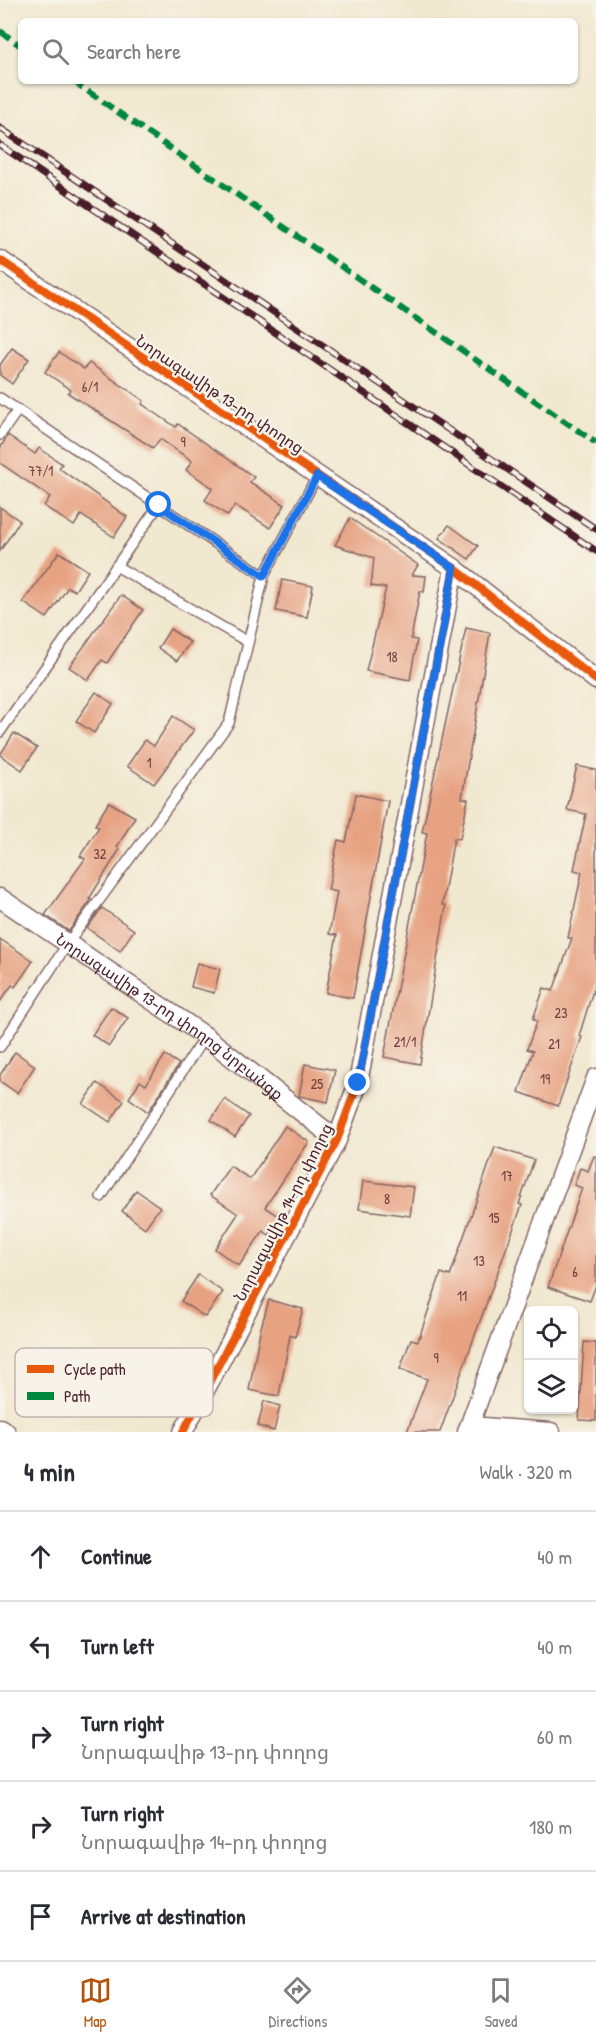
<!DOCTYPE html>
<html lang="en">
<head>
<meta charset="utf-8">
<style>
	:root { --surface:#fff; --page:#f2f2f3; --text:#2b2b33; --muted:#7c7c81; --line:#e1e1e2; --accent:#b45309 }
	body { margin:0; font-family:"Patrick Hand","Noto Sans Armenian",sans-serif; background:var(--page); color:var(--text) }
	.controls { position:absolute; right:18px; bottom:18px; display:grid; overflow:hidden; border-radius:9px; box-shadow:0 2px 4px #0004 }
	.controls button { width:54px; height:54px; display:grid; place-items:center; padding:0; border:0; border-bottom:2px solid var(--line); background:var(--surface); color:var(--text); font:30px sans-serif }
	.stop { position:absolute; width:18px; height:18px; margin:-14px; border:4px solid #1a73e8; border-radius:50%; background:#fff }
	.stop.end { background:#1a73e8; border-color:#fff; box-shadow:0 2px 6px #0008 }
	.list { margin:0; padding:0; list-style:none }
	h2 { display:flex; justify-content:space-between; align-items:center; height:78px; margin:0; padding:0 24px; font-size:26px }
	h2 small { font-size:20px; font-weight:400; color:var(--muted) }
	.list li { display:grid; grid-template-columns:39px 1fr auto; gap:18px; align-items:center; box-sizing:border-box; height:90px; padding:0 24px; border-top:2px solid var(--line) }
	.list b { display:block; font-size:22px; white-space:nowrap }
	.list p { margin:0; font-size:20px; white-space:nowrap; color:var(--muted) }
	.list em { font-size:20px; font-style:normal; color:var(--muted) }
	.icon { flex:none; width:33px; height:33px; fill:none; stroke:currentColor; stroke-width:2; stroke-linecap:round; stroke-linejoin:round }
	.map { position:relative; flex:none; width:596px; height:1432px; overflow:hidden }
	.search { position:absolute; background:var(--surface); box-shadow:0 2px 4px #0004; left:18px; right:18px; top:18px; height:66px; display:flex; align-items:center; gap:15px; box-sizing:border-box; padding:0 21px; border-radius:9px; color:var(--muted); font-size:22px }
	.sheet { height:528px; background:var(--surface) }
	nav { display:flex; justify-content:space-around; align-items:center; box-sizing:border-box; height:84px; border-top:2px solid var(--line); background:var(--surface); font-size:16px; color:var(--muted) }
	nav a { display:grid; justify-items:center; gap:3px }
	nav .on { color:var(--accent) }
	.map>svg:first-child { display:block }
	.building { fill:#e7a282 }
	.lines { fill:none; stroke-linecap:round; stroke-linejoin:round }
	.lane-casing { stroke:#846565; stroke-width:12 }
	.street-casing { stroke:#846565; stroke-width:21 }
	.lane { stroke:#fff; stroke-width:9 }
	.street { stroke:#fff; stroke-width:18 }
	.rail-casing { stroke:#4a1f2b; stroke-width:7 }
	.rail { stroke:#f7f3e8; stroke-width:4.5; stroke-dasharray:14; stroke-linecap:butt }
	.quiet { stroke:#00873e; stroke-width:6; stroke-dasharray:12 6; stroke-linecap:butt }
	.cycleway-casing { stroke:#f7f3e8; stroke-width:11 }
	.cycleway { stroke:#e8590c; stroke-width:8 }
	.route { stroke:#1a73e8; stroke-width:8 }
	.labels { text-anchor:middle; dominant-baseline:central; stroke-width:4.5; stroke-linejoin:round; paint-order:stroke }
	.number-label { font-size:14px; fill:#714041 }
	.street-label { font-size:16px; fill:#4a1f2b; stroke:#f7f3e8 }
	.key { fill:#f7f3e8; stroke:#c3b3af; stroke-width:1.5 }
	.key-label { font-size:16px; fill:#4a1f2b }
</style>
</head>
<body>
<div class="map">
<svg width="596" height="1432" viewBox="0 0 596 1432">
	<rect width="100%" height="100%" fill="#f7f3e8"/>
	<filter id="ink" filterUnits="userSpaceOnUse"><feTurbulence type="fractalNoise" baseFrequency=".0167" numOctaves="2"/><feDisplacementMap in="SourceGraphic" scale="12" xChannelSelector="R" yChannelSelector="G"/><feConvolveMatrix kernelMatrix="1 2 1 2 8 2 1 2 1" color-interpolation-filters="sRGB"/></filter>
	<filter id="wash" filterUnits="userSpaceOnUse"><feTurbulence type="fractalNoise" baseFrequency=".008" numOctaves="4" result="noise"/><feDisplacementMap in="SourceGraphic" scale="24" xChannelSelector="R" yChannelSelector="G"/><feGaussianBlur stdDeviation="1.35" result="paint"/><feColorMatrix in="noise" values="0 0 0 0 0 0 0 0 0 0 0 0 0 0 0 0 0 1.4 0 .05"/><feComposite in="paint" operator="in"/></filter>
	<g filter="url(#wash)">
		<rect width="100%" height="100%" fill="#f1e8d0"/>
		<g id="blocks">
			<g class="building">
				<path d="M12,348L29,359L12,384L0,375V365Z"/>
				<path d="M59,352L84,369L89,363L144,401L142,404L176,427L178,424L254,477L250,482L285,505L270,528L235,505L228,516L205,500L213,488L186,470L192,461L160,439L153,448L68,393L71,390L45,372Z"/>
				<path d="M8,435L35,454L39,448L62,464L59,468L127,517L114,537L81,515L74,526L44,506L50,497L0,463V448Z"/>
				<path d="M0,507L20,521L0,551Z"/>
				<path d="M350,518L418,565L412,575L426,576L424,592L420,591L411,639L417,640L410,680L366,671L386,588L371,586L374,558L335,545Z"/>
				<path d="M449,525L478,546L469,559L439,538Z"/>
				<path d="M59,552L88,571L75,591L68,587L47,618L23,602Z"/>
				<path d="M282,580L313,586L307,617L276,611Z"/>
				<path d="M121,595L143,610L107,663L102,660L88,680L69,667Z"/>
				<path d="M466,628L490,633L462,798L468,799L460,839L454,838L442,905H446L420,1064L384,1057L427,833L422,832Z"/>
				<path d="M170,629L190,642L177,661L158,648Z"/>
				<path d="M96,692L113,704L94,733L76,721Z"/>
				<path d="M173,716L194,730L154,784L127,766L145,740L154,746Z"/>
				<path d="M14,733L37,748L22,770L0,755Z"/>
				<path d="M577,766L596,770V981L579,1036L582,1037L558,1106L519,1092L533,1051L527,1049L537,1021L533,1019L544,988L553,991L572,938H568L582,872L574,870L586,814L567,810Z"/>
				<path d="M356,794L388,801L353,998L326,993L337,935L329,934L337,892L328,890L338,840L346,842Z"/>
				<path d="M109,802L135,817L117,847L120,849L89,899L91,900L69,931L45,915L85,859L80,856L99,827L95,825Z"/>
				<path d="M102,908L134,930L120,951L87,928Z"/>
				<path d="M0,939L33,961L15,987L12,985L0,1002Z"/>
				<path d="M197,963L220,969L214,993L191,987Z"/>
				<path d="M111,1007L128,1018L109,1046L92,1035Z"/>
				<path d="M15,1052L35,1066L17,1093L0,1081V1075Z"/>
				<path d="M165,1055L179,1064L148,1112L129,1098L140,1081L146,1085Z"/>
				<path d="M305,1064L335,1070L328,1102L299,1096Z"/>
				<path d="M97,1083L124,1101L110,1122L83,1104Z"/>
				<path d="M225,1099L249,1116L235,1137L211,1120Z"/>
				<path d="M285,1126L309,1142L265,1207L281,1218L269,1235L263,1231L239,1266L215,1249L238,1214L210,1195L230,1166L250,1179Z"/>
				<path d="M495,1147L534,1160L519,1204L522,1205L440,1432H407L427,1379L400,1369L411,1339L418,1341L441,1273L450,1276Z"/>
				<path d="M594,1156H596V1285L590,1301L548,1287L582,1188L574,1185L580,1168L588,1171Z"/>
				<path d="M363,1181L414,1187L410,1216L359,1209Z"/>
				<path d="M136,1190L160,1207L145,1228L122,1211Z"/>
				<path d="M198,1275L223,1292L205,1317L181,1301Z"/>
				<path d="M269,1300L303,1309L295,1337L290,1335L279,1396L249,1390L260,1331Z"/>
				<path d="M584,1342L596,1343V1421L579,1420Z"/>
				<path d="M264,1401L280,1406L274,1431L258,1426Z"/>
			</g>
		</g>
	</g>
	<g filter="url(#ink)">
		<use href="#blocks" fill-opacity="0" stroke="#846565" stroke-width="1.5"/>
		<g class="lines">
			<defs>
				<g id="lane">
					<path d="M0,398L264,576"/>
					<path d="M0,435L18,410"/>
					<path d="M116,566L248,642"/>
					<path d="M0,732L159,505"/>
					<path d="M0,1047L68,943L229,723L264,576L317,476"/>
					<path d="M101,1197L205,1036"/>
				</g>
				<g id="street">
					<path d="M0,260L454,568L596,680"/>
					<path id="s1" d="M0,898L205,1036L337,1140"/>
					<path d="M470,1426L551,1432"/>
					<path d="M0,1428L6,1432"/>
					<path d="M183,1432L337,1140L358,1083L454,568"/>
					<path d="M467,1432L596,1078"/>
				</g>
			</defs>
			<use href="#lane" class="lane-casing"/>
			<use href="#street" class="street-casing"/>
			<use href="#lane" class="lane"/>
			<use href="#street" class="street"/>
			<defs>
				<g id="rail">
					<path d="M0,128L596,529"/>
					<path d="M0,145L596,551"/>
				</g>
			</defs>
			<use href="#rail" class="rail-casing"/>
			<use href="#rail" class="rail"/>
			<g class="quiet">
				<path d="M0,31L21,46"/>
				<path d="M73,81L596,443"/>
			</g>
			<defs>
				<g id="cycleway">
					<path d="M0,260L454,568L596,680"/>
					<path d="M183,1432L337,1140L358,1083L454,568"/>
				</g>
			</defs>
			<use href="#cycleway" class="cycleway-casing"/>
			<use href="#cycleway" class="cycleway"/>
		</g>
	</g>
	<g class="lines" filter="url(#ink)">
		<path class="route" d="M159,505L264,576L317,476L454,568L358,1083"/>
	</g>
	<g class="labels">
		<g class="number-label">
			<text x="90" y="386">6/1</text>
			<text x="183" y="441">9</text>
			<text x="41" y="470">77/1</text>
			<text x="392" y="656">18</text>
			<text x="149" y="762">1</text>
			<text x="100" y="853">32</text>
			<text x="561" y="1012">23</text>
			<text x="405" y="1041">21/1</text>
			<text x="554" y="1043">21</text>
			<text x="545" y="1078">19</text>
			<text x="317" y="1083">25</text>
			<text x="507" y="1175">17</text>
			<text x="387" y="1198">8</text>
			<text x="494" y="1217">15</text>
			<text x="479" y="1260">13</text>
			<text x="575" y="1271">6</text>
			<text x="462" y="1295">11</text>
			<text x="436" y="1357">9</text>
		</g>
		<g class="street-label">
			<text transform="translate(220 394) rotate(34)">Նորագավիթ 13-րդ փողոց</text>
			<text stroke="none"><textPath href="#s1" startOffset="207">Նորագավիթ 13-րդ փողոց նրբանցք</textPath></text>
			<text transform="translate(283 1212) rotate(-63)">Նորագավիթ 14-րդ փողոց</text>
		</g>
	</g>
	<rect x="15" y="1348" width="198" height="69" rx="9" class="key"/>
	<rect x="27" y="1365" width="27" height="8" fill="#e8590c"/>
	<rect x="27" y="1392" width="27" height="8" fill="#00873e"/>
	<g class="key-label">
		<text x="64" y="1375">Cycle path</text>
		<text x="64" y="1402">Path</text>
	</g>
</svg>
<div class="controls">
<button><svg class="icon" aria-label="locate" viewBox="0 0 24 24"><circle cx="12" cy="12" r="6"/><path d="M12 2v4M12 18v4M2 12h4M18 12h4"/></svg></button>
<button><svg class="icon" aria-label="layers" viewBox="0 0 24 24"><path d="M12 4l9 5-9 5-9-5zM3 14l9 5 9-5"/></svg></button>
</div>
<div class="stop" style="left:159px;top:505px"></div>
<div class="stop end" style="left:358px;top:1083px"></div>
<div class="search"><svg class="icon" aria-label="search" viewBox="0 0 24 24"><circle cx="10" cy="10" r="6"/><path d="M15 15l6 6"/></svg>Search here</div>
</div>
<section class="sheet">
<h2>4 min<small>Walk · 320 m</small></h2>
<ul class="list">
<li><svg class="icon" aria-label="ahead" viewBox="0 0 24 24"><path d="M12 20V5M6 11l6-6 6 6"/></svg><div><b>Continue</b></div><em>40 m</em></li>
<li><svg class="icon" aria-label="left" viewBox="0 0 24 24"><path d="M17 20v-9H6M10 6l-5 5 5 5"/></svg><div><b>Turn left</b></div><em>40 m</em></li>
<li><svg class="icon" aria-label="right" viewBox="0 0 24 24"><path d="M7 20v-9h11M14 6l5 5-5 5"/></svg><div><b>Turn right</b><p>Նորագավիթ 13-րդ փողոց</p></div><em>60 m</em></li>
<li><svg class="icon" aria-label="right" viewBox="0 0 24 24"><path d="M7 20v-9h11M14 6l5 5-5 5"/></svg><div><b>Turn right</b><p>Նորագավիթ 14-րդ փողոց</p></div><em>180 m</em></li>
<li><svg class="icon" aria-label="arrive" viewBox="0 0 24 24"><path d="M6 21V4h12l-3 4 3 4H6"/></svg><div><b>Arrive at destination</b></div></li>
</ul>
</section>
<nav>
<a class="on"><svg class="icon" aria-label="map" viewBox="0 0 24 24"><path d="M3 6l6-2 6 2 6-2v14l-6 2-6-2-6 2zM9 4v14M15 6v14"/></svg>Map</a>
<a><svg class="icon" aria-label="directions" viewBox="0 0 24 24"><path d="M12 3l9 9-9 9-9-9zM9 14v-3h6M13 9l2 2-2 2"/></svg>Directions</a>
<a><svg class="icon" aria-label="saved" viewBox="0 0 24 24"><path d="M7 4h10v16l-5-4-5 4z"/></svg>Saved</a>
</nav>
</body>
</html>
